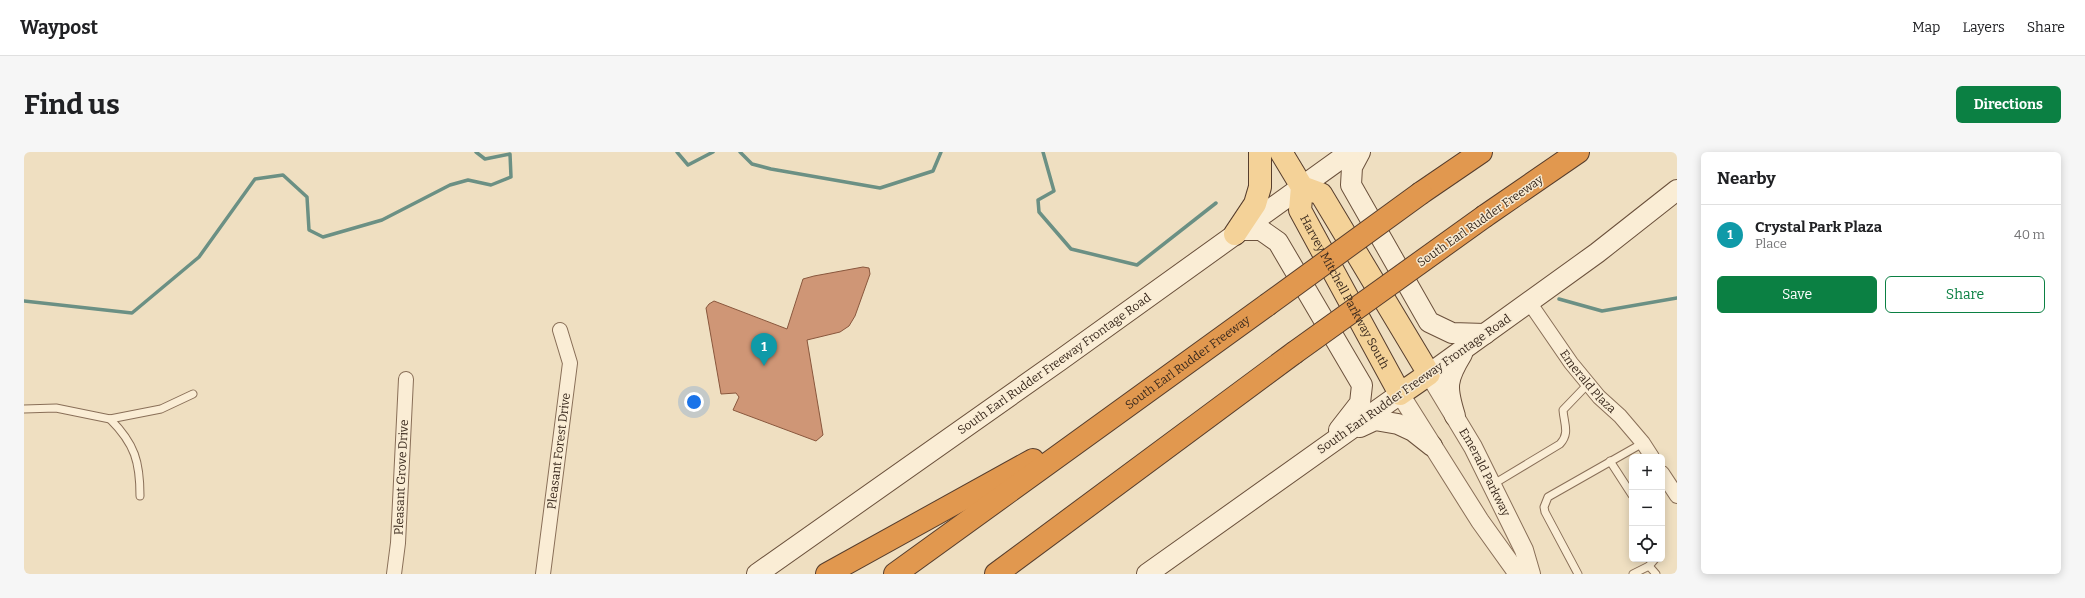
<!DOCTYPE html>
<html lang="en">
<head>
<meta charset="utf-8">
<style>
	:root { --surface:#fff; --page:#f6f6f6; --text:#202124; --muted:#757577; --line:#e0e0e0; --accent:#0b8043 }
	body { margin:0; font-family:Bitter,serif; background:var(--page); color:var(--text) }
	.controls { position:absolute; right:12px; bottom:12px; display:grid; overflow:hidden; border-radius:6px; box-shadow:0 2px 10px #0003 }
	.controls button { width:36px; height:36px; display:grid; place-items:center; padding:0; border:0; border-bottom:1px solid var(--line); background:var(--surface); color:var(--text); font:20px sans-serif }
	.you { position:absolute; left:670px; top:250px; width:14px; height:14px; margin:-10px; border:3px solid #fff; border-radius:50%; background:#1a73e8; box-shadow:0 0 0 6px #1a73e833 }
	.badge { display:grid; place-items:center; width:26px; height:26px; border-radius:50%; background:var(--accent); color:#fff; font-size:13px; font-weight:700 }
	.pin { position:absolute; translate:-50% -33px; filter:drop-shadow(0 1px 2px #0008) }
	.pin::after { content:''; position:absolute; top:21px; width:14px; height:12px; background:inherit; clip-path:polygon(0 0,100% 0,50% 100%) }
	.list { margin:0; padding:0; list-style:none }
	h2 { display:flex; justify-content:space-between; align-items:center; height:52px; margin:0; padding:0 16px; font-size:17px }
	h2 small { font-size:13px; font-weight:400; color:var(--muted) }
	.list li { display:grid; grid-template-columns:26px 1fr auto; gap:12px; align-items:center; box-sizing:border-box; height:60px; padding:0 16px; border-top:1px solid var(--line) }
	.list b { display:block; font-size:15px; white-space:nowrap }
	.list p { margin:0; font-size:13px; white-space:nowrap; color:var(--muted) }
	.list em { font-size:13px; font-style:normal; color:var(--muted) }
	.actions { display:flex; gap:8px; padding:12px 16px }
	.actions a { flex:1; padding:9px 0; border:1px solid var(--accent); border-radius:6px; text-align:center; font-size:14px; color:var(--accent) }
	.actions .main { background:var(--accent); color:#fff }
	.icon { flex:none; width:22px; height:22px; fill:none; stroke:currentColor; stroke-width:2; stroke-linecap:round; stroke-linejoin:round }
	.map { position:relative; flex:none; width:1653px; height:422px; overflow:hidden; border-radius:6px }
	header { display:flex; align-items:center; gap:24px; box-sizing:border-box; height:56px; padding:0 20px; background:var(--surface); border-bottom:1px solid var(--line) }
	header strong { font-size:19px }
	nav { display:flex; gap:22px; margin-inline-start:auto; font-size:14px }
	.intro { display:flex; align-items:center; justify-content:space-between; box-sizing:border-box; height:96px; padding:0 24px }
	h1 { margin:0; font-size:28px }
	.button { padding:10px 18px; border-radius:6px; background:var(--accent); color:#fff; font-size:14px; font-weight:700 }
	main { display:flex; gap:24px; padding:0 24px }
	aside { flex:1; background:var(--surface); border-radius:6px; box-shadow:0 2px 10px #0003 }
	.map>svg:first-child { display:block }
	.lines { fill:none; stroke-linecap:round; stroke-linejoin:round }
	.stream { stroke:#6b9084; stroke-width:3.5 }
	.building { fill:#cf9676; stroke:#89573d }
	.service-casing { stroke:#896f58; stroke-width:9 }
	.minor-casing { stroke:#896f58; stroke-width:16 }
	.tertiary-casing { stroke:#896f58; stroke-width:20 }
	.secondary-casing { stroke:#6b513c; stroke-width:22 }
	.primary-casing { stroke:#573e2d; stroke-width:24 }
	.motorway-casing { stroke:#573e2d; stroke-width:24 }
	.service { stroke:#faedd5; stroke-width:7 }
	.minor { stroke:#faedd5; stroke-width:14 }
	.tertiary { stroke:#faedd5; stroke-width:18 }
	.secondary { stroke:#faedd5; stroke-width:20 }
	.primary { stroke:#f4d298; stroke-width:22 }
	.motorway { stroke:#e1984f; stroke-width:22 }
	.motorway-bridge-casing { stroke:#573e2d; stroke-width:24; stroke-linecap:butt }
	.motorway-bridge { stroke:#e1984f; stroke-width:22 }
	.labels { text-anchor:middle; dominant-baseline:central; stroke-width:3; stroke-linejoin:round; paint-order:stroke }
	.street-label { font-size:12px; fill:#39291d; stroke:#f6e9d1 }
</style>
</head>
<body>
<header>
<strong>Waypost</strong>
<nav><a>Map</a><a>Layers</a><a>Share</a></nav>
</header>
<div class="intro"><h1>Find us</h1><a class="button">Directions</a></div>
<main>
<div class="map">
<svg width="1653" height="422" viewBox="0 0 1653 422">
	<rect width="100%" height="100%" fill="#efdfc1"/>
	<g class="lines">
		<g class="stream">
			<path d="M653,0L664,13L689,0"/>
			<path d="M716,0L728,12L747,17L856,36L909,19L917,0"/>
			<path d="M1019,0L1030,39L1014,48L1015,60L1047,97L1113,113L1192,51"/>
			<path d="M1535,147L1578,159L1653,146"/>
			<path d="M0,149L108,161L175,105L231,27L259,23L283,45L285,78L299,85L358,68L426,33L444,28L467,33L487,25L486,2L461,7L452,0"/>
		</g>
	</g>
	<path class="building" d="M839,115L845,116L846,122L831,164L825,174L816,180L783,188L799,283L792,289L709,258L715,245L712,241L697,242L682,156L685,152L690,149L763,177L779,127L790,124Z"/>
	<g class="lines">
		<defs>
			<g id="service">
				<path d="M0,257L32,256L86,267L137,257L169,242"/>
				<path d="M86,267C111,292 116,310 116,344"/>
				<path d="M1586,309L1608,343"/>
				<path d="M1468,333L1536,292C1546,281 1540,272 1539,258L1564,232"/>
				<path d="M1625,414L1632,422"/>
				<path d="M1554,422L1521,360L1520,355L1524,345L1619,291"/>
				<path d="M1609,422L1625,414L1631,407"/>
			</g>
			<g id="minor">
				<path id="s1" d="M1505,150L1547,211L1575,245L1596,264L1619,291L1628,305"/>
				<path d="M1638,321L1653,344"/>
				<path id="s2" d="M370,422L374,391L382,227"/>
				<path id="s3" d="M519,422L546,211L536,178"/>
			</g>
			<g id="tertiary">
				<path id="s4" d="M1405,222L1449,295L1500,398L1507,422"/>
				<path d="M1376,242L1456,369L1494,422"/>
			</g>
			<g id="secondary">
				<path d="M1336,0L1328,15L1327,33L1405,170L1428,181L1461,182"/>
				<path d="M1217,78H1237L1254,90L1338,233L1336,251L1315,278"/>
				<path d="M1405,222L1573,101L1653,38"/>
				<path d="M1431,264C1422,235 1422,228 1438,202"/>
				<path d="M1336,275L1351,268L1374,272L1389,279L1408,294"/>
				<path id="s5" d="M733,422L1035,209L1326,0"/>
				<path d="M1123,422L1376,242"/>
			</g>
			<g id="primary">
				<path id="s6" d="M1257,0L1278,35L1276,58L1376,242L1405,222L1297,42L1278,35"/>
				<path d="M1211,82L1231,52L1236,35V0"/>
			</g>
			<g id="motorway">
				<path d="M1397,41L1457,0"/>
				<path d="M1461,64L1554,0"/>
				<path d="M803,422L1009,308"/>
				<path id="s7" d="M871,422L1243,153"/>
				<path d="M972,422L1270,201"/>
			</g>
		</defs>
		<use href="#service" class="service-casing"/>
		<use href="#minor" class="minor-casing"/>
		<use href="#tertiary" class="tertiary-casing"/>
		<use href="#secondary" class="secondary-casing"/>
		<use href="#primary" class="primary-casing"/>
		<use href="#motorway" class="motorway-casing"/>
		<use href="#service" class="service"/>
		<use href="#minor" class="minor"/>
		<use href="#tertiary" class="tertiary"/>
		<use href="#secondary" class="secondary"/>
		<use href="#primary" class="primary"/>
		<use href="#motorway" class="motorway"/>
		<defs>
			<g id="motorway-bridge">
				<path d="M1243,153L1397,41"/>
				<path d="M1270,201L1461,64"/>
			</g>
		</defs>
		<use href="#motorway-bridge" class="motorway-bridge-casing"/>
		<use href="#motorway-bridge" class="motorway-bridge"/>
	</g>
	<g class="labels">
		<g class="street-label">
			<text transform="translate(1456 69) rotate(-35)">South Earl Rudder Freeway</text>
			<text stroke="none"><textPath href="#s6" startOffset="157">Harvey Mitchell Parkway South</textPath></text>
			<text stroke="none"><textPath href="#s7" startOffset="361">South Earl Rudder Freeway</textPath></text>
			<text stroke="none"><textPath href="#s5" startOffset="364">South Earl Rudder Freeway Frontage Road</textPath></text>
			<text stroke="none"><textPath href="#s1" startOffset="99">Emerald Plaza</textPath></text>
			<text transform="translate(1390 232) rotate(-35)">South Earl Rudder Freeway Frontage Road</text>
			<text stroke="none"><textPath href="#s3" startOffset="124">Pleasant Forest Drive</textPath></text>
			<text stroke="none"><textPath href="#s4" startOffset="113">Emerald Parkway</textPath></text>
			<text stroke="none"><textPath href="#s2" startOffset="97">Pleasant Grove Drive</textPath></text>
		</g>
	</g>
</svg>
<div class="controls">
<button>+</button>
<button>−</button>
<button><svg class="icon" aria-label="locate" viewBox="0 0 24 24"><circle cx="12" cy="12" r="6"/><path d="M12 2v4M12 18v4M2 12h4M18 12h4"/></svg></button>
</div>
<div class="you"></div>
<div class="pin badge" style="left:740px;top:214px;background:#0f9aa8">1</div>
</div>
<aside>
<h2>Nearby<small></small></h2>
<ul class="list">
<li><span class="badge" style="background:#0f9aa8">1</span><div><b>Crystal Park Plaza</b><p>Place</p></div><em>40 m</em></li>
</ul>
<div class="actions"><a class="main">Save</a><a>Share</a></div>
</aside>
</main>
</body>
</html>
